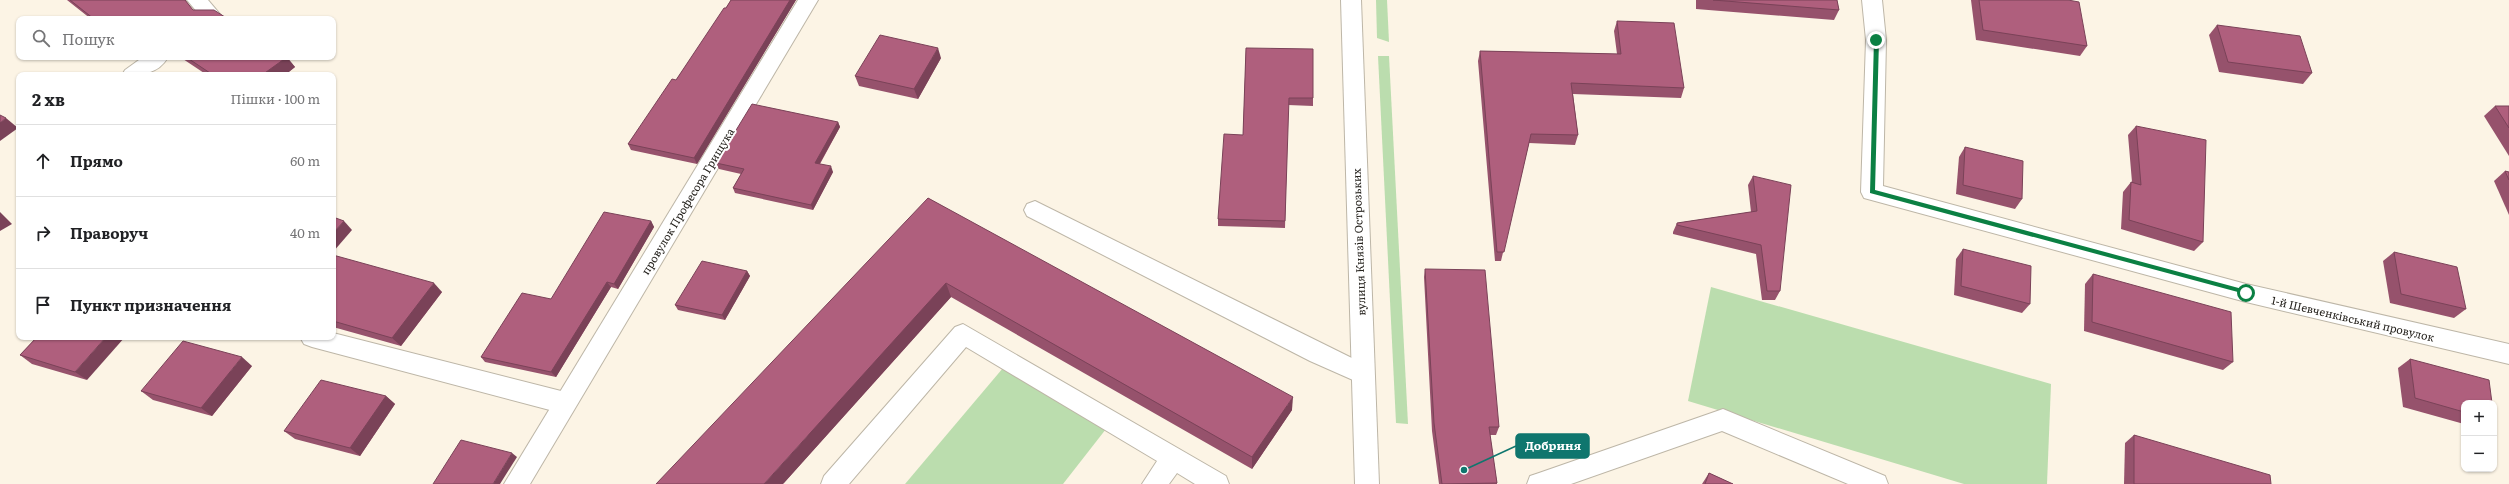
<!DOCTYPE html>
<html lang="uk">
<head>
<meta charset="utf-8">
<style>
	:root { --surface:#fff; --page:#f6f6f6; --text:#202124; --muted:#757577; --line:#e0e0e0 }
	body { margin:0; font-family:Literata,serif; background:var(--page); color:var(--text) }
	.controls { position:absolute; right:12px; bottom:12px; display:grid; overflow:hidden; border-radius:8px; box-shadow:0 1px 3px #0004 }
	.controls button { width:36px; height:36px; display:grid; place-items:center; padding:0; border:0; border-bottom:1px solid var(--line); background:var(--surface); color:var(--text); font:20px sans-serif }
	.stop { position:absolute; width:12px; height:12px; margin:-9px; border:3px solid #0b8043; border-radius:50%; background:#fff }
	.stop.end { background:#0b8043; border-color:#fff; box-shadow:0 1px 4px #0008 }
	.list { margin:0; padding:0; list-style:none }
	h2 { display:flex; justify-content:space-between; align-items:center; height:52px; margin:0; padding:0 16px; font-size:17px }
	h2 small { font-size:13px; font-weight:400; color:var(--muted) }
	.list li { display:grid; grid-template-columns:26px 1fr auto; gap:12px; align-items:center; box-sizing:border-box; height:72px; padding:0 16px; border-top:1px solid var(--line) }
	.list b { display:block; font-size:15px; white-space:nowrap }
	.list em { font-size:13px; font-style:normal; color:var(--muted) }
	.icon { flex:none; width:22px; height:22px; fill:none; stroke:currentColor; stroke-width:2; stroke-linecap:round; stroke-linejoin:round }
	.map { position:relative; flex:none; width:2509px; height:484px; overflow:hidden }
	.search { position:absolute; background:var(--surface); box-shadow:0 1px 3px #0004; left:16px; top:16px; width:320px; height:44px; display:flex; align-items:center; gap:10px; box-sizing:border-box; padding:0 14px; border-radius:8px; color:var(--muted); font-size:15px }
	.panel { position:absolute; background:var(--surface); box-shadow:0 1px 3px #0004; left:16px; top:72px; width:320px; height:268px; border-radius:8px }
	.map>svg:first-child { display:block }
	.green { fill:#bbddae }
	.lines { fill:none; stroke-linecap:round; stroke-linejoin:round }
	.lane-casing { stroke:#bdb6a7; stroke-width:2 }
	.street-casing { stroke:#bdb6a7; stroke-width:2 }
	.secondary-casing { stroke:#bdb6a7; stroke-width:2 }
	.lane { fill:#fff; fill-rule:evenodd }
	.street { fill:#fff; fill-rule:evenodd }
	.secondary { fill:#fff; fill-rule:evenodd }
	.wall { fill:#96526c }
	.shaded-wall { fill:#7a4258 }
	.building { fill:#af5f7d; stroke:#7a4258 }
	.route { fill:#0b8043 }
	.labels { text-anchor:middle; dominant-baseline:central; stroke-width:4; stroke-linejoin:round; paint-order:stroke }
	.street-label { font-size:11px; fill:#26231e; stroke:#fff }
	.leader { fill:none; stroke:#0f766e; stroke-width:1.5 }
	.callout-dot { fill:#0f766e; stroke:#fff; stroke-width:1.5 }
	.callout { fill:#0f766e; stroke:#0f766e; stroke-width:1.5 }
	.callout-label { font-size:12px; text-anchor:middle; font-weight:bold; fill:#fff }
</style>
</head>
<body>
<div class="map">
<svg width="2509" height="484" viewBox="0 0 2509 484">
	<rect width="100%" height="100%" fill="#fcf4e5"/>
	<g class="green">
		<path d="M1376,0H1387L1389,42L1377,38Z"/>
		<path d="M1378,56H1389L1408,424L1396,423Z"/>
		<path d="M1711,287L2051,384L2047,484H1964L1688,401Z"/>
		<path d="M1003,368L1106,429L1063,484H905Z"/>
	</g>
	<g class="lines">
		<defs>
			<g id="lane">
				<path d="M1035,201L1370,367L1374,374L1370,381L1362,384L1310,361L1027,216L1024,210L1027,204Z"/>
				<path d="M333,333L565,392L573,396L577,403L573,410L565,414L312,347L304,344L300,337H333Z"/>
				<path d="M1723,409L1885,476L1888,484H1848L1722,431L1571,484H1527L1530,476L1539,473Z"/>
			</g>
			<g id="street">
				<path d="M187,0H208L224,19H203Z"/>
				<path d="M798,0H818L530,484H504Z"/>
				<path d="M1862,0H1882L1886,40L1883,186L2246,284L2509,344V364L2246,302L1864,198L1861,192L1866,40Z"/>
				<path d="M143,57H168C158,75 140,75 122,75L125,70Z"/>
				<path d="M963,324L1226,476L1229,484H1195L1177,473L1169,484H1142L1157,461L966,347L849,484H821L824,476L955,327Z"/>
			</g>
			<path id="secondary" d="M1341,0H1361L1379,484H1355Z"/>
		</defs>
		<use href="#lane" class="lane-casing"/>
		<use href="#street" class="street-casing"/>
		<use href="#secondary" class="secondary-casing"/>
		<use href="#lane" class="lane"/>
		<use href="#street" class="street"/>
		<use href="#secondary" class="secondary"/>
	</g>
	<g class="wall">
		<path d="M67,0H186V1L193,10L228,19H91Z"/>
		<path d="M731,0H796L697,164L631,150L628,144L676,80L726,8Z"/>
		<path d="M1696,0H1837L1839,10L1834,20L1696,9Z"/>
		<path d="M1971,0H2068L2087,46L2080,56L1976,40Z"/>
		<path d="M1617,21L1684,88L1681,98L1573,94L1578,135L1575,145L1529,143L1501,261H1495L1478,61L1480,51L1617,54L1614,31Z"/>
		<path d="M2217,25L2312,73L2303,84L2219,72L2209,35Z"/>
		<path d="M1246,48L1313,98V106L1288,105L1285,228L1218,226V219L1243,135Z"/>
		<path d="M180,57H286L295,67L285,75H207Z"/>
		<path d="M941,58L918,99L859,86L855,76Z"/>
		<path d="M2495,106H2509V156L2484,116Z"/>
		<path d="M838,122L840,127L820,164L833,172L813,210L735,193L733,188L741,174L719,169L716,163Z"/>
		<path d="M2136,126L2203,242L2194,251L2121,229L2123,192L2131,182H2132L2128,135Z"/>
		<path d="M1965,147L2022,199L2015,209L1956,194L1959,157Z"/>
		<path d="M2505,171L2509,172V215L2494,181Z"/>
		<path d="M1753,176L1780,291L1775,300H1762L1756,254L1673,234V232L1677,223L1751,212L1748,185Z"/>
		<path d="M928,198L1292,410L1252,469L951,297L783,484Z"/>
		<path d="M651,221L654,227L618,289L611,287L556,377L485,362L481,357Z"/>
		<path d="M1963,249L2030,304L2022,313L1954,295L1956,259Z"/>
		<path d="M2394,252L2466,309L2454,318L2390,303L2383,261Z"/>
		<path d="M333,255L442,292L401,346L333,327Z"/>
		<path d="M1425,269L1499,427L1496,435H1490L1497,483V484H1439L1432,431L1424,277Z"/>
		<path d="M747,271L750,276L725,320L678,310L675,305Z"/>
		<path d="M2093,274L2233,362L2223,370L2084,331L2085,284Z"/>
		<path d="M37,337L87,380L32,364L20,355Z"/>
		<path d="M2410,359L2464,403V424L2403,407L2398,368Z"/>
		<path d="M252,366L212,416L153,400L141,391Z"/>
		<path d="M386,396L395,404L360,456L295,439L284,431Z"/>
		<path d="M2134,435L2271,484H2124L2125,443Z"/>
		<path d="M1709,473L1733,484H1702Z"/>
	</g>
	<g class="shaded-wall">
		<path d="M790,0H796L697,164L694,158Z"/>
		<path d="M938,48L941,58L918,99L914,89Z"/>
		<path d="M287,57L295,67L285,75H262Z"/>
		<path d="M6,118L18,128L0,141V123Z"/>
		<path d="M838,122L840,127L817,168L815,163Z"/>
		<path d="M831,166L833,172L813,210L811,205Z"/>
		<path d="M0,212L12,224L0,231Z"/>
		<path d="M344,221L352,230L333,252V233Z"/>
		<path d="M651,221L654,227L618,289L614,284Z"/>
		<path d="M747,271L750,276L725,320L722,315Z"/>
		<path d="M607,282L611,287L556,377L551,372Z"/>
		<path d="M434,283L442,292L401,346L392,338Z"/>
		<path d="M946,283L951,297L783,484H764Z"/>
		<path d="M106,337H125L87,380L75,372Z"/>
		<path d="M242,357L252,366L212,416L201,408Z"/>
		<path d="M386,396L395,404L360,456L350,448Z"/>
		<path d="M1293,397L1292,410L1252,469V457Z"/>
		<path d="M512,453L517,457L500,484H493Z"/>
	</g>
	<g class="building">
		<path d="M70,0H185L193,10H214L228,19H94Z"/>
		<path d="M731,0H790L694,158L628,144L672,79L676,80L724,8H726Z"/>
		<path d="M1713,0H1837L1839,10Z"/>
		<path d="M1979,0H2068L2079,2L2087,46L1983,30Z"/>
		<path d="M1617,21L1674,23L1684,88L1571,83L1578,135L1531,134L1504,252H1497L1480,51L1621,54Z"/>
		<path d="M2217,25L2300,36L2312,73L2228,62Z"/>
		<path d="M880,35L938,48L914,89L855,76Z"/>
		<path d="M1246,48L1313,49V98H1289L1285,221L1218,219L1224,134L1243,135Z"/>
		<path d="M186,57H287L262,75H213Z"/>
		<path d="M752,104L838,122L815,163L831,166L811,205L733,188L744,169L716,163Z"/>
		<path d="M2495,106H2509V128Z"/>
		<path d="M0,115L6,118L0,123Z"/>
		<path d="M2136,126L2206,140L2203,242L2129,220L2131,182L2141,185Z"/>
		<path d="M1965,147L2023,161L2022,199L1963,185Z"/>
		<path d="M2505,171L2509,172V180Z"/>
		<path d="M1753,176L1791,185L1780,291H1767L1761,245L1677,225V223L1757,211Z"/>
		<path d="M928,198L1293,397L1252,457L946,283L764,484H656Z"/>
		<path d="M604,212L651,221L614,284L607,282L551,372L481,357L522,293L551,299Z"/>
		<path d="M333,217L344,221L333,233Z"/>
		<path d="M1963,249L2031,266L2030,304L1961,286Z"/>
		<path d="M2394,252L2457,267L2466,309L2401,294Z"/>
		<path d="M333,255L434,283L392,338L333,321Z"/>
		<path d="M702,261L747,271L722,315L675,305Z"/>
		<path d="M1425,269L1485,270L1499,427H1489L1497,483L1442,484L1434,423Z"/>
		<path d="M2093,274L2231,312L2233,362L2092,322Z"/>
		<path d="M37,337H106L75,372L20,355Z"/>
		<path d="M183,341L242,357L201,408L141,391Z"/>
		<path d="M2410,359L2489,380L2492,403H2464V412L2415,398Z"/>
		<path d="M321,380L386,396L350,448L284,431Z"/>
		<path d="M2134,435L2270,475L2271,484H2134Z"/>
		<path d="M461,440L512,453L493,484H433Z"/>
		<path d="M1709,473L1733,484H1705Z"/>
	</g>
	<path class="route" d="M1874,39L1879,40L1875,190L2246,290L2249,295L1870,193Z"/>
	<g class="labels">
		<g class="street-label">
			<text transform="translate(687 201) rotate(-59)">провулок Професора Грищука</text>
			<text transform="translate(1358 242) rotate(-92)">вулиця Князів Острозьких</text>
			<text transform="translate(2353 318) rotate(13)">1-й Шевченківський провулок</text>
		</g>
	</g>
	<path class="leader" d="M1464 470L1516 446"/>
	<circle class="callout-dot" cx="1464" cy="470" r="4"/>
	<rect class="callout" x="1516" y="434" width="73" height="24" rx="4"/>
	<g class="callout-label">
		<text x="1553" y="450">Добриня</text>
	</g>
</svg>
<div class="controls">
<button>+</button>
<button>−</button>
</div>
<div class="stop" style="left:2246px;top:293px"></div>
<div class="stop end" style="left:1876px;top:40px"></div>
<div class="search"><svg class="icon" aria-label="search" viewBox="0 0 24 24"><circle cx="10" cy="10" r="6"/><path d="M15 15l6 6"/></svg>Пошук</div>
<section class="panel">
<h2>2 хв<small>Пішки · 100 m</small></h2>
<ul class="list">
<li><svg class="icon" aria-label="ahead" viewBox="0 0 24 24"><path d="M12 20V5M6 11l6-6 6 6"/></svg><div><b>Прямо</b></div><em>60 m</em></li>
<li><svg class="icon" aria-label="right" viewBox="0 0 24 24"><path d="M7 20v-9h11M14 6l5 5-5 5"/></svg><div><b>Праворуч</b></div><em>40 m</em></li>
<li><svg class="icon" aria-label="arrive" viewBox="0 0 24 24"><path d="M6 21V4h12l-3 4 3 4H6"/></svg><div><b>Пункт призначення</b></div></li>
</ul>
</section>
</div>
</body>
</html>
